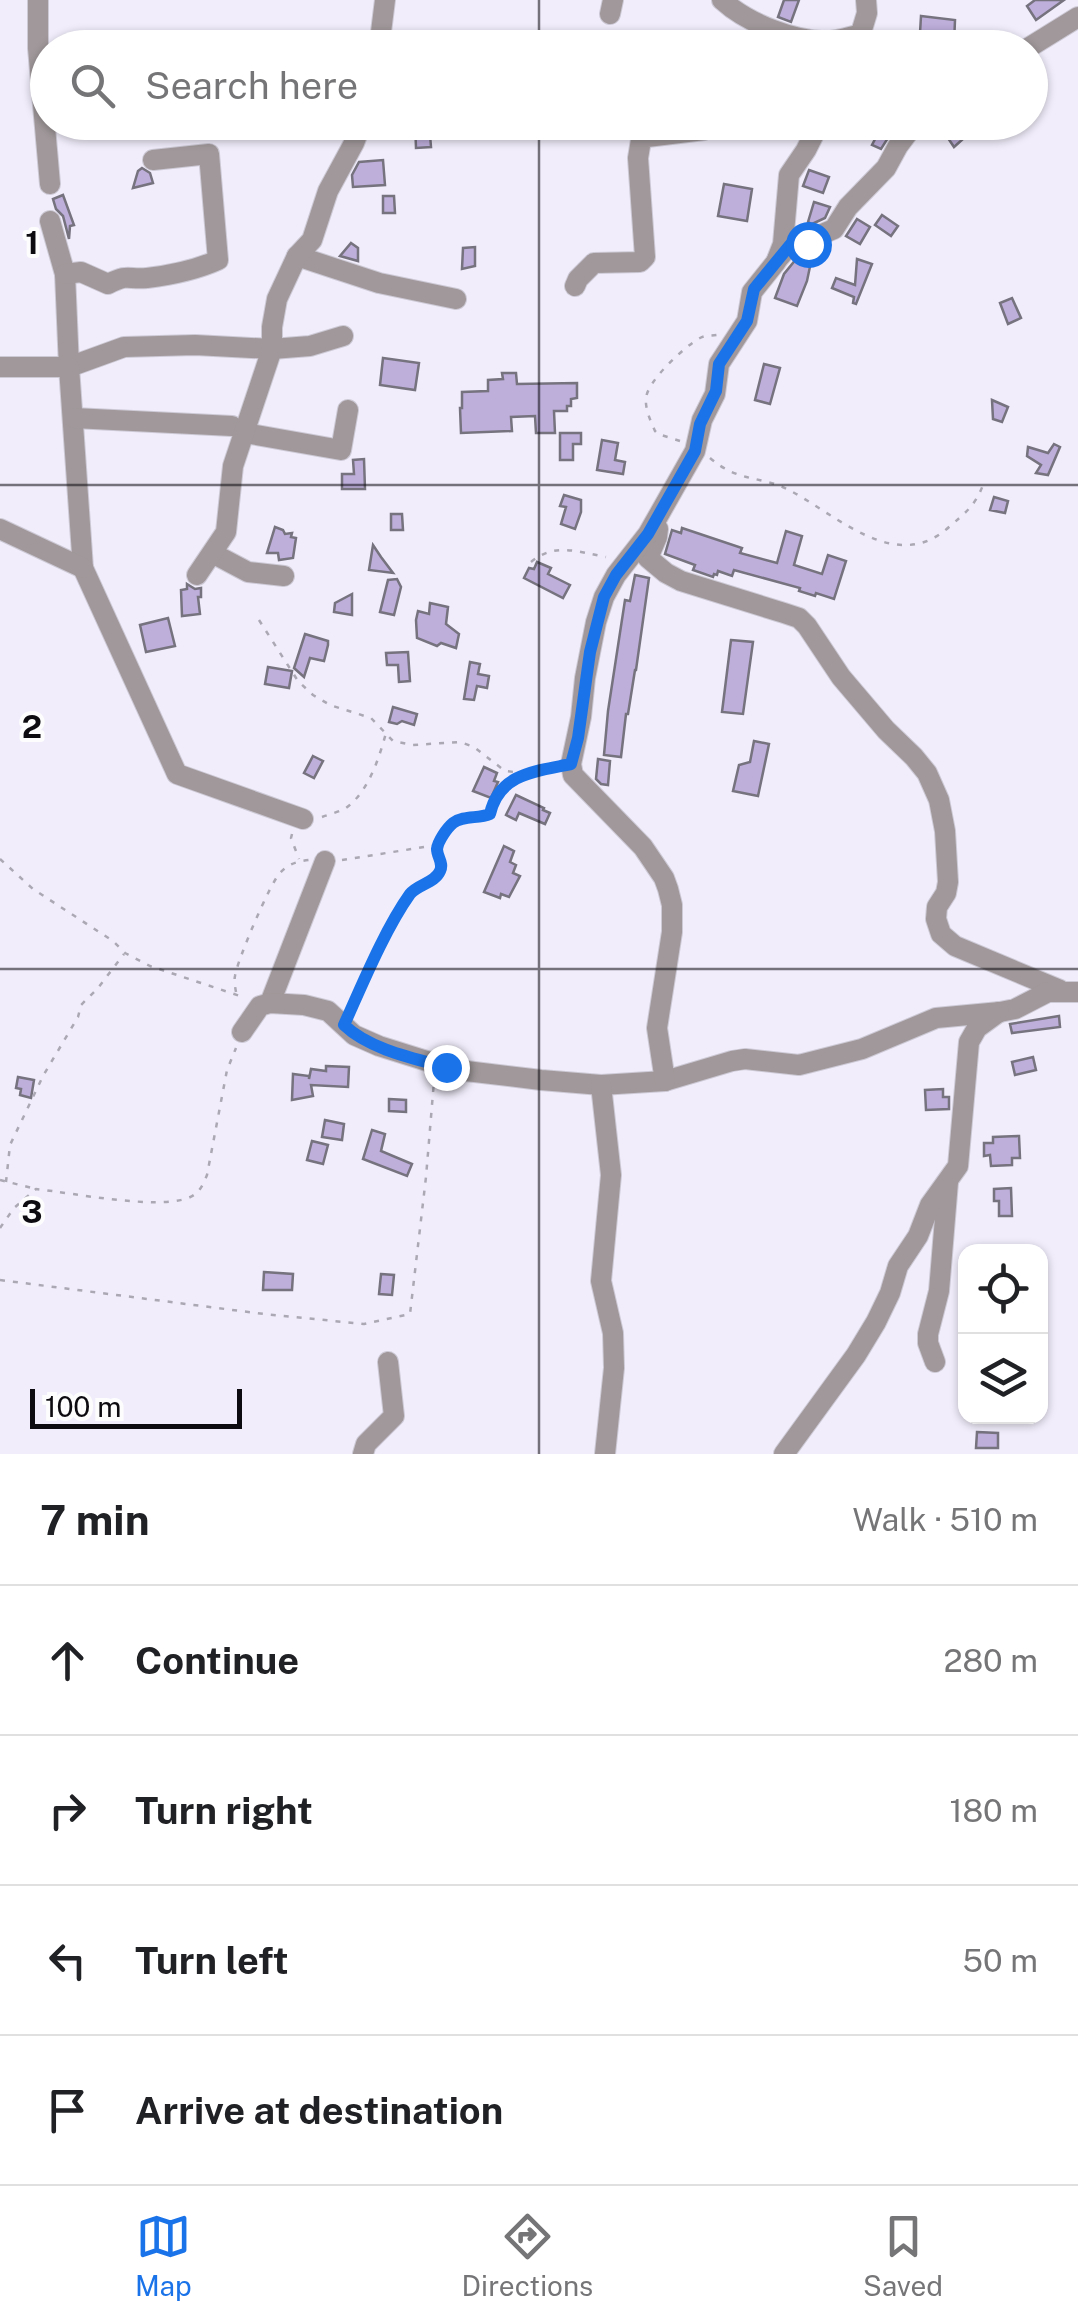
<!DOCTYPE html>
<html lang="en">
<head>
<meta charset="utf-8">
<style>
	:root { --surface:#fff; --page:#f6f6f6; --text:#202124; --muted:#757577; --line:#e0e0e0; --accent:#1a73e8 }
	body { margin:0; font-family:"Public Sans",sans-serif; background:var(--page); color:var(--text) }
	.controls { position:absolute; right:30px; bottom:30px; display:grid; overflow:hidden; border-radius:20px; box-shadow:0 2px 8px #0004 }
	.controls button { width:90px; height:90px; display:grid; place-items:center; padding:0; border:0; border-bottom:2px solid var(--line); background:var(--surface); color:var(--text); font:50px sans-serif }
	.scale { position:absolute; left:30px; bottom:25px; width:212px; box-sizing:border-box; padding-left:10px; border:5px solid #0d0b10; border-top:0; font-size:28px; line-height:35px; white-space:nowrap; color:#0d0b10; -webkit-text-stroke:8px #fdfdfd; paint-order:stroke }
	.stop { position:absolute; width:30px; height:30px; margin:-22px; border:8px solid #1a73e8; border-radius:50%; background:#fff }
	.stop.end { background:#1a73e8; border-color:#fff; box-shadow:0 2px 10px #0008 }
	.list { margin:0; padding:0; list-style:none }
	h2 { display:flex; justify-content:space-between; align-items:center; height:130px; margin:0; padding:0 40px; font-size:42px }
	h2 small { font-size:32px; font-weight:400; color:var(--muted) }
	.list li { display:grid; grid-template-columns:65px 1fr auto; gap:30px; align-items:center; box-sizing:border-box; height:150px; padding:0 40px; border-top:2px solid var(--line) }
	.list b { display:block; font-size:38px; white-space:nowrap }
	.list em { font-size:32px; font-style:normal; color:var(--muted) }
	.icon { flex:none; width:55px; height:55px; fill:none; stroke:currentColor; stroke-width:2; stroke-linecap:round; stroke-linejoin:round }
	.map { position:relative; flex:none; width:1078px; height:1454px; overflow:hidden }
	.search { position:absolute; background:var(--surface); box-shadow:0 2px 8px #0004; left:30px; right:30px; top:30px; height:110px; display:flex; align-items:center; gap:25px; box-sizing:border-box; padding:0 35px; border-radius:55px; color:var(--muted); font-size:38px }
	.sheet { height:730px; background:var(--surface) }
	nav { display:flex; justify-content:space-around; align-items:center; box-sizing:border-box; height:140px; border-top:2px solid var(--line); background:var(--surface); font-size:28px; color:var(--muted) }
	nav a { display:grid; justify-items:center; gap:5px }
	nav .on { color:var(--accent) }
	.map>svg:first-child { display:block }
	.building { fill:#bdaeda; stroke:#76727e; stroke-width:2.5 }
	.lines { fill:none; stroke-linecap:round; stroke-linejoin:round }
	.minor-casing { stroke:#cdc9d5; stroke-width:22 }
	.path { stroke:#aba8b3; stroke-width:2.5; stroke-dasharray:5 8; stroke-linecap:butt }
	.minor { stroke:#a0989a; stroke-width:20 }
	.route { stroke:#1a73e8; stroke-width:12 }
	.grid { fill:none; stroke:#0d0b10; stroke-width:2.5; stroke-opacity:0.55 }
	.grid-label { font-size:32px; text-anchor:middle; font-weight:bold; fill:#0d0b10; stroke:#fdfdfd; stroke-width:8; stroke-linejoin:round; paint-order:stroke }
</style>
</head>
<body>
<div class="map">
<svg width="1078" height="1454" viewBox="0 0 1078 1454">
	<rect width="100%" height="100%" fill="#f1edfb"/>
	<g class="building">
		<path d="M784,0H799L791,22L778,17Z"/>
		<path d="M1035,0H1064L1036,20L1027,6Z"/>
		<path d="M921,16L955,20L954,44H930V33H920Z"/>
		<path d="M415,122H429L431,147L416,148Z"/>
		<path d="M884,122H898L881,149L872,145Z"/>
		<path d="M952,122L964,138L954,147L942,129Z"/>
		<path d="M383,160L385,185L353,187L352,175L359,162Z"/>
		<path d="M142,168L150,173L153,183L133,188L138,171Z"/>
		<path d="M809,170L829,177L823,193L803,186Z"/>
		<path d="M724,184L752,189L747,221L718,216Z"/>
		<path d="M63,195L74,225L70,226L69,239L63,216L56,209L53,199Z"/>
		<path d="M383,196H394L395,213H383Z"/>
		<path d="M814,202L830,207L825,218L812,224L808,222Z"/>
		<path d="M882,215L898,226L891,236L875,225Z"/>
		<path d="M857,219L870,227L860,244L846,236Z"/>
		<path d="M351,243L358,248V261L340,256Z"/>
		<path d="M475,247V266L462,269L463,248Z"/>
		<path d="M812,257L807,281L797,306L775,298L784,274L797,258Z"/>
		<path d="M857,259L872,264L856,304L853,303L854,297L832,288L836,278L855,285Z"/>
		<path d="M1012,298L1021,318L1008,324L1000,303Z"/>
		<path d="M383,358L419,363L415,390L380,385Z"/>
		<path d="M764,364L780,368L770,404L755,400Z"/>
		<path d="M502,373H516L517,384L577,383V398L571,399V406H567V411H554L555,433H536L535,416L511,417L512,431L461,433L460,408H462V392L488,391V380L503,379Z"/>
		<path d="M992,400L1008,407L1002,422L993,419Z"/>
		<path d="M560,433H581V444H573V460H560Z"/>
		<path d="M602,440L618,443L615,460L625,462L623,474L597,470Z"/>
		<path d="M1054,444L1060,447L1048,475L1036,473L1041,465L1027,456L1028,447L1048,453Z"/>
		<path d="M364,459L365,489H342V474H354L353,460Z"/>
		<path d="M564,495L581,500V512L575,529L561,524L566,507L560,506Z"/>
		<path d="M994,497L1008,501L1005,513L990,510Z"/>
		<path d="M391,514H402L403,530H391Z"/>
		<path d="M275,527L283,530L285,534L292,533L291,537L296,538L293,558L279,560L278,553H267Z"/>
		<path d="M682,528L742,548L740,553L777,563L786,531L802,536L794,565L822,574L828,555L846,561L834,599L816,593L815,596L799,591L800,588L734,570L732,576L718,571L717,575L714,574L713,577L693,570L695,565L665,554L672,530L681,533Z"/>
		<path d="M373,545L381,557L393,573L369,570Z"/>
		<path d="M537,562L551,568L548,574L570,585L563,598L524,578L529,568L534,569Z"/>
		<path d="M635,575L649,578L636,670H635L628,714H626L621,757L604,755L608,711L625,600L630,601Z"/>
		<path d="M397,579L401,587L394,615L380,612L388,580Z"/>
		<path d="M187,584L195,589L201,588V597H198L200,614L182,616L181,590L187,589Z"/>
		<path d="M352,594V615L334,612L335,603Z"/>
		<path d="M430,603L448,607L446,624L459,634L456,648L441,643L437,646L417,638L416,620L418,611L429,614Z"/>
		<path d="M168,618L175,646L146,652L140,625Z"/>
		<path d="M305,634L328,641V645L324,661L310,658L304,677L294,668Z"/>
		<path d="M731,640L753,642L743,714L722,712Z"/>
		<path d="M408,652L410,681L399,682L398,665H387L386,653Z"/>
		<path d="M470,662L480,664L478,674L489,676L487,688L477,686L474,700L464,699Z"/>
		<path d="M268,667L292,671L289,688L265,684Z"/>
		<path d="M393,707L417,714L414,725L402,721L397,724L389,722Z"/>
		<path d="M754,741L769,744L758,796L733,791L739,765L750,762Z"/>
		<path d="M313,756L323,761L314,778L304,773Z"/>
		<path d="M598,759L610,761L608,785L601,784L596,779Z"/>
		<path d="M484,767L497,773L494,781L498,782L491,798L473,791Z"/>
		<path d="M516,795L544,808L543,810L550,813L545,824L519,813L516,820L506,815Z"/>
		<path d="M504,846L514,851L510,862L516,865L513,873L520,876L509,897L501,894L500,898L484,892Z"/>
		<path d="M1059,1016L1060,1027L1012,1033L1010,1024Z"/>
		<path d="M1033,1057L1036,1070L1015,1075L1012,1062Z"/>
		<path d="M326,1066L349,1067L348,1087L311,1085L313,1096L292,1100L293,1074L309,1076V1079L311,1069L326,1071Z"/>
		<path d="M18,1077L34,1080L31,1098L20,1095L21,1089L16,1088Z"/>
		<path d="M943,1089V1097H949V1109L926,1110L925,1090Z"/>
		<path d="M389,1099L406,1100V1112L389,1111Z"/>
		<path d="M325,1120L344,1124L342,1140L322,1137Z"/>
		<path d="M372,1130L385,1134L381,1151L412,1164L407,1176L363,1159Z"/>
		<path d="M1019,1136L1020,1158H1012V1165L991,1166L990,1155L984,1156V1143H993V1137Z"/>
		<path d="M312,1141L328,1145L323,1164L307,1160Z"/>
		<path d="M1011,1188L1012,1216H999V1201H994V1189Z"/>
		<path d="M264,1272L293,1274L292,1290H263Z"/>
		<path d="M381,1274L394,1275L392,1295L379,1294Z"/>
		<path d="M977,1432L998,1433V1448H976Z"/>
	</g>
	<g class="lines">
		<defs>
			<g id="minor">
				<path d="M38,0V48L50,184"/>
				<path d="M722,0C747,23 796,43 831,41C841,40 852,36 862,34"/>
				<path d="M610,14L613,0"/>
				<path d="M857,46L867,13L866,0"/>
				<path d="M379,48L385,0"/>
				<path d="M1028,48L1078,17"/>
				<path d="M50,221L65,274L69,367L124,347L195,345L272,349L310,346L343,336"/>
				<path d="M297,256L379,283L456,299"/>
				<path d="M777,260L790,245L808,244L820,235L834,229L848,207L886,168L898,146L916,122"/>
				<path d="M65,274L81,272L108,284C130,273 127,280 147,278C172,275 196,270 218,260L209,154L153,160"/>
				<path d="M575,286L578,279L594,263L640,262L645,257L638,158L641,140L647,137L704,130L709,122"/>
				<path d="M0,367H69L83,568L177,774L303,819"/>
				<path d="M74,418L232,426"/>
				<path d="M245,433L341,450L348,410"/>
				<path d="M0,529L83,568"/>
				<path d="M658,529L657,537L648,558L666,573L681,581L784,613L799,618L807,626L841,677L886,730L914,757L927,773L939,800L945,831L948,882L946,893L937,907L936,919L941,934L955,946L1060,990"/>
				<path d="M214,554L248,572L284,576"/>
				<path d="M197,575L226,532L233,466L272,349V327L277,299L297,256L312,240L328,191L354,143L362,122"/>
				<path d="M270,1003L325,861"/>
				<path d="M242,1032L260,1006L270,1003L304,1005L328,1011L354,1035L379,1046L446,1067L466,1071L541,1080L601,1085L665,1081L732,1061L745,1059L799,1065L862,1049L936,1018L1000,1012L1015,1009L1048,992H1078"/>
				<path d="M665,1081L657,1028L672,932V905L668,889L664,878L643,847L573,775L571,764L581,717L585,678L596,622L604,597L616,575L648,534L695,451L702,420L715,394L719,364L747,321L752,292L776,262L783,244L789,175L806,150L820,122"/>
				<path d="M601,1085L611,1175L601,1281L613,1333L614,1368L605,1454"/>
				<path d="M935,1362L928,1343V1334L939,1291L948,1182"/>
				<path d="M363,1454L366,1444L394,1416L388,1362"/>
				<path d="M784,1454L856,1355L876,1322L890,1293L898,1266L918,1236L930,1205L958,1166L969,1042L977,1028L999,1012"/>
			</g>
		</defs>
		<use href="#minor" class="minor-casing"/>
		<g class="path">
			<path d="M680,441L658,434L655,431C651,422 645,409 646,399C646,382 685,346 700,338C706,335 710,336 717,335"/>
			<path d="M710,458C739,483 760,475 789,490C837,515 896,575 949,527C965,513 975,506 983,485"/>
			<path d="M531,562C555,542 578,552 606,557"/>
			<path d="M259,620L298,681L313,695L330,705L371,718L393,741L413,745L460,742L474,747L505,771L523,773L555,768"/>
			<path d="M322,817C330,814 339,812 346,808C369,791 379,758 386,733"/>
			<path d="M292,834L291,838L299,859"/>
			<path d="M0,859L33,889L113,941L125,953L150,966L243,997"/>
			<path d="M342,860L437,845"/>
			<path d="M236,992C235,987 234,980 235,976C237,961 270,883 280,873C288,864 298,861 309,860"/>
			<path d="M350,1010C364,981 378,953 393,925C399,913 404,900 413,891C420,883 433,882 439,873C447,861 428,843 452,824C463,815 478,819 489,813C494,796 506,785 520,775"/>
			<path d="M0,1180L36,1189"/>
			<path d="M6,1182L10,1145L43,1076L78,1017L81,1005L98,988L124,954"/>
			<path d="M0,1228L14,1208L36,1189C73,1193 156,1210 188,1198C199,1194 203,1185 207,1175L227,1070L236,1048"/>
			<path d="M0,1280L264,1314L364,1324L410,1314L426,1177L434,1081"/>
		</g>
		<use href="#minor" class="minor"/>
	</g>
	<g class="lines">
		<path class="route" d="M446,1067C412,1058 369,1049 344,1025C362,985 385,929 410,894C418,884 435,883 440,871C444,863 437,857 437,849C438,841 447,828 453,823C464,815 478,819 490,814C499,773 537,771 571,764L578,738L590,652L604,597L616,575L648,534L695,451L700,424L716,391L719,364L747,321L754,289L790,245L808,244"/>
	</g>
	<path class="grid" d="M539,0V48M539,122V1454M0,485H1078M0,969H1078"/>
	<g class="grid-label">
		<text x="32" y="254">1</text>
		<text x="32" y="738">2</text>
		<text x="32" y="1223">3</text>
	</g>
</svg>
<div class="controls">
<button><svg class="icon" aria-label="locate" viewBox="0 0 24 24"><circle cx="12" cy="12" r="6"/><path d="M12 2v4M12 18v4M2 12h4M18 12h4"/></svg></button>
<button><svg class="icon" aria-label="layers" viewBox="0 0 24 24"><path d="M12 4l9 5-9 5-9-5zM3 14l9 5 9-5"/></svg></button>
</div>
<div class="scale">100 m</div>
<div class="stop" style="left:808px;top:244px"></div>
<div class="stop end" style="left:446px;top:1067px"></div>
<div class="search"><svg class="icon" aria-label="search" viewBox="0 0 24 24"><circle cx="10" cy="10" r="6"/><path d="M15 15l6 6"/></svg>Search here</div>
</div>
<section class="sheet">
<h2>7 min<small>Walk · 510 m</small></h2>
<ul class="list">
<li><svg class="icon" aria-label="ahead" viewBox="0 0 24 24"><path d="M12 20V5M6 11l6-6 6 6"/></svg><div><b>Continue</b></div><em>280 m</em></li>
<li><svg class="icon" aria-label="right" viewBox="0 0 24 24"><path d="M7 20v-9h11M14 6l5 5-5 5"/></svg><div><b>Turn right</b></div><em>180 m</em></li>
<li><svg class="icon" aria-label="left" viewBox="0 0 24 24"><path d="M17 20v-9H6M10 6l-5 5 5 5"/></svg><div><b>Turn left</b></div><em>50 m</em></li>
<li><svg class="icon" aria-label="arrive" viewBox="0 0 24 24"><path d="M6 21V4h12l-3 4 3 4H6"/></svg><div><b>Arrive at destination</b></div></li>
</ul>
</section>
<nav>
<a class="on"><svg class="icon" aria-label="map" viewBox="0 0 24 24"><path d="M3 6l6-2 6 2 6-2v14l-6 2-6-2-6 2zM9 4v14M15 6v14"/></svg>Map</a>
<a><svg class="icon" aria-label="directions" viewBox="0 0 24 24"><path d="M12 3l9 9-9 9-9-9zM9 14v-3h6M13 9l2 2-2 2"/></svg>Directions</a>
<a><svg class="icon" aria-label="saved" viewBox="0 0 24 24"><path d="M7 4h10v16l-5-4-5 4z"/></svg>Saved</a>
</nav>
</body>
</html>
